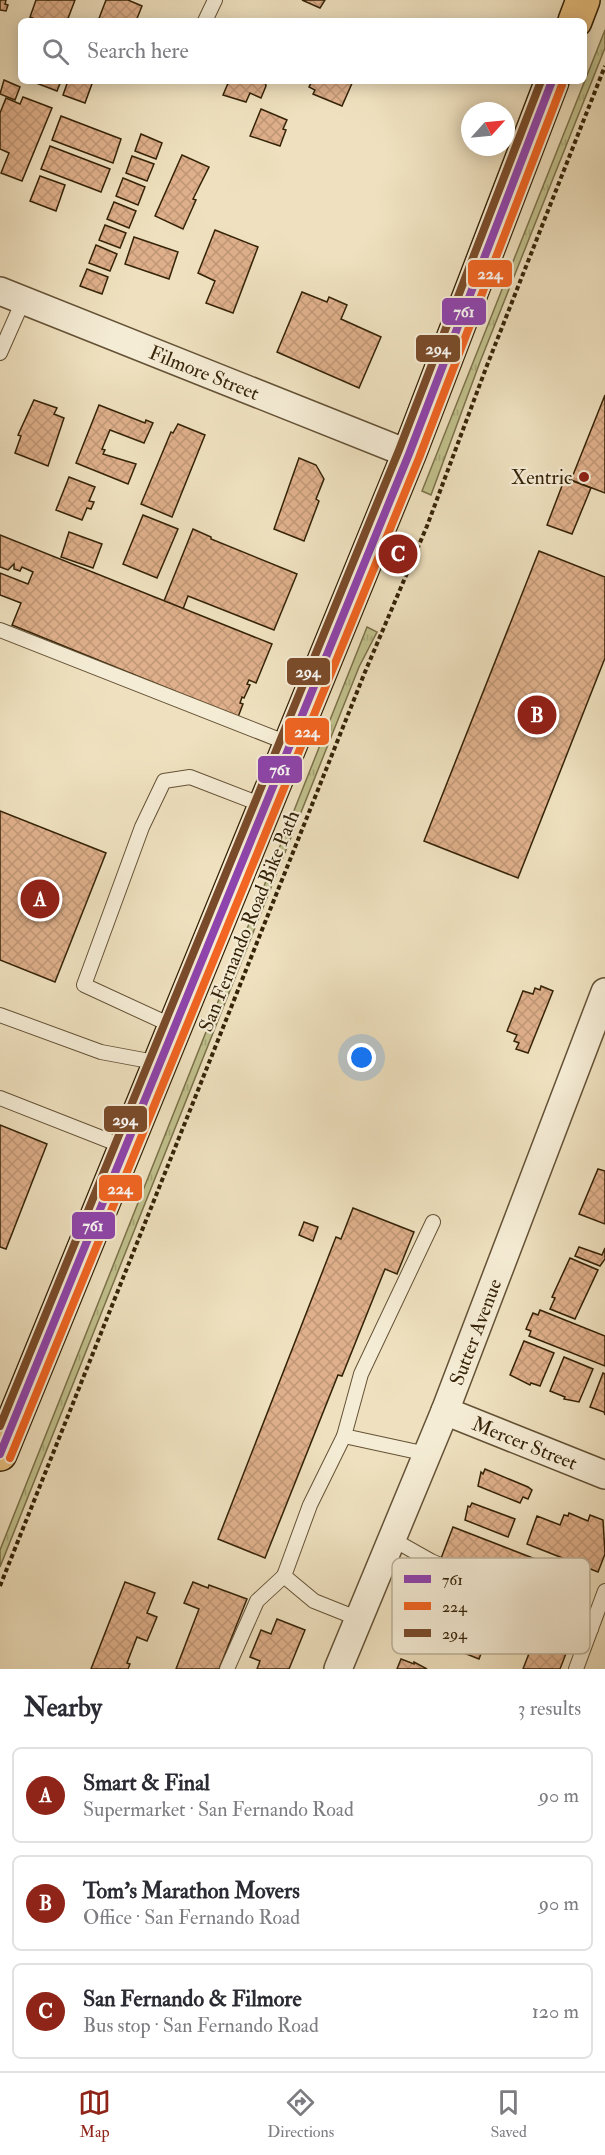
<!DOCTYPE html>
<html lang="en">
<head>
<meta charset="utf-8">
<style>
	:root { --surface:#fff; --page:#f7f7f7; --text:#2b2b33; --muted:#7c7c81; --line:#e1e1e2; --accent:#8f2418 }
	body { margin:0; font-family:"IM FELL Double Pica",serif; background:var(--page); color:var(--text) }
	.compass { position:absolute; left:461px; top:102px; width:54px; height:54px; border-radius:50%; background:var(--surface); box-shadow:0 3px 15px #0003; rotate:63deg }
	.you { position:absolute; left:362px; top:1058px; width:21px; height:21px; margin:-15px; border:4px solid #fff; border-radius:50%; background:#1a73e8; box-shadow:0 0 0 9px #1a73e833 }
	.badge { display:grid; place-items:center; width:39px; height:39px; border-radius:50%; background:var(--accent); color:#fff; font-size:20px; font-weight:700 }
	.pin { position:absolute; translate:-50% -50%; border:3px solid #fff; box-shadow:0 2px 6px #0006 }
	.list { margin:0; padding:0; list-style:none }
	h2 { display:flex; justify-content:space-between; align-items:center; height:78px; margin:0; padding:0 24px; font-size:26px }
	h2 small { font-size:20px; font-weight:400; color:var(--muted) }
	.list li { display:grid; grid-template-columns:39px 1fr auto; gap:18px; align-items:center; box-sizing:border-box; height:96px; margin:0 12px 12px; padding:0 12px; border:2px solid var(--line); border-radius:9px }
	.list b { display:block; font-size:22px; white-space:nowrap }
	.list p { margin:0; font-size:20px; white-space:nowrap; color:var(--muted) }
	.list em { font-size:20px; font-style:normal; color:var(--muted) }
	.icon { flex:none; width:33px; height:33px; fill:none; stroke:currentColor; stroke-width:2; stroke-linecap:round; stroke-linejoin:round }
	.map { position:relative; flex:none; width:605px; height:1669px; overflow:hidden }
	.search { position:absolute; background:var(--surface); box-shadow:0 3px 15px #0003; left:18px; right:18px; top:18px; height:66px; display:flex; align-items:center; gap:15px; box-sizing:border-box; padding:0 21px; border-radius:9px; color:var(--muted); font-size:22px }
	.sheet { height:402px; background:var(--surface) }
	nav { display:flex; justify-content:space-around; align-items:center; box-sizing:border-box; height:84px; border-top:2px solid var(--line); background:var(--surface); font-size:16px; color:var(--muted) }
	nav a { display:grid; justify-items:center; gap:3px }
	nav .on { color:var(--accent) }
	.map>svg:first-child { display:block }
	.grass { fill:url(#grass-tufts); stroke:#7b724a; stroke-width:1.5 }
	.building { fill:url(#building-cross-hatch); stroke:#352308; stroke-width:1.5 }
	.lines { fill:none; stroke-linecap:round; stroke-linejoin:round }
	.lane-casing { stroke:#645236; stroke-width:16 }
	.street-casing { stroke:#645236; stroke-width:30 }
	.primary-casing { stroke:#352308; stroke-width:36 }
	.path { stroke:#352308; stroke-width:4; stroke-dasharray:4.5 3; stroke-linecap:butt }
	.lane { stroke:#f5ecd5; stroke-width:14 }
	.street { stroke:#f5ecd5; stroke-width:27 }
	.primary { stroke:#e8c080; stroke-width:33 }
	.bus-1-casing { stroke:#f5ecd5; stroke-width:12 }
	.bus-2-casing { stroke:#f5ecd5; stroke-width:12 }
	.bus-3-casing { stroke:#f5ecd5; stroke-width:12 }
	.bus-1 { stroke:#8e44ad; stroke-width:8 }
	.bus-2 { stroke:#f26522; stroke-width:8 }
	.bus-3 { stroke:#7a4b2a; stroke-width:8 }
	.poi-dot { fill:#8f2418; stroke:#f5ecd5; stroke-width:2 }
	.labels { text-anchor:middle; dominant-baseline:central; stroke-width:4.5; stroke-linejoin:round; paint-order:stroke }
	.street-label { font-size:20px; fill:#352308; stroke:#f5ecd5 }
	.poi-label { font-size:20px; fill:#352308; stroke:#f5ecd5; text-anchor:end }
	.key { fill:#f5ecd5; stroke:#bbb098; stroke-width:1.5 }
	.key-label { font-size:16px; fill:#352308 }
	.line-badge { stroke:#f5ecd5; stroke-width:2 }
	.badge-label { font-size:16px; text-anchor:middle; font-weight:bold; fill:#fff }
</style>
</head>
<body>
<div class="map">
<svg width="605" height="1669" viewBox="0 0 605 1669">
	<defs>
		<pattern id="grass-tufts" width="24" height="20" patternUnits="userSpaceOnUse" patternTransform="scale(1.5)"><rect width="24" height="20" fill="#c1c18d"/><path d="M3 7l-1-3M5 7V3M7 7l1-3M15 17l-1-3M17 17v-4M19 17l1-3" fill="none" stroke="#a6a678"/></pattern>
		<pattern id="building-cross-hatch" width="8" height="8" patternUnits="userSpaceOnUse" patternTransform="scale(1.5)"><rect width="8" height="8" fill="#dfb08b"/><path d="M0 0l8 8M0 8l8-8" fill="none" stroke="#c09776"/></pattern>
	</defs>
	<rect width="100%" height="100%" fill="#efe1bf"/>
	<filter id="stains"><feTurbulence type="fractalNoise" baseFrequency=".00333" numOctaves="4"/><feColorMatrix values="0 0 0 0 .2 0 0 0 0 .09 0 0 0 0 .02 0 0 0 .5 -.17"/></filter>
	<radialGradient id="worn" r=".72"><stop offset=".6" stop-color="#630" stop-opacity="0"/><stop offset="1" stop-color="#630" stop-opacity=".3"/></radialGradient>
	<g class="grass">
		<path d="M605,30V48L480,362L431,495L422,491Z"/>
		<path d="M367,627L377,632L359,667L0,1567V1550Z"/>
	</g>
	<g class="building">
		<path d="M0,0H6L5,4L8,5L6,11L0,10Z"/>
		<path d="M36,0H75L67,21H40L30,17Z"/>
		<path d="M106,0H128L142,6L136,21H98Z"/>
		<path d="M302,0H325L320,8Z"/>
		<path d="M4,80L20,87L15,100L0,94Z"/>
		<path d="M36,81H61L57,91L36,83Z"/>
		<path d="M68,81H93L85,103L63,95Z"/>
		<path d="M229,81H265L266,86L261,98L250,93L246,102L223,95Z"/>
		<path d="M312,81H353L342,106L313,94L315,90L309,87Z"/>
		<path d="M23,97L52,108L22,181L1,173L9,153L0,149V113L6,98L20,104Z"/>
		<path d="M261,109L287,120L283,129L286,130L280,146L250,136Z"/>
		<path d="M61,116L121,139L113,163L52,140Z"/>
		<path d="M141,134L162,143L156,159L135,151Z"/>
		<path d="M50,146L110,169L101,192L41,169Z"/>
		<path d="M182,155L209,167L193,199L196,200L183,229L155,216Z"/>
		<path d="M132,156L154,164L147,181L126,173Z"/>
		<path d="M40,176L65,185L56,211L30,201Z"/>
		<path d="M123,178L145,187L138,205L116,196Z"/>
		<path d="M114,202L136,211L129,228L107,219Z"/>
		<path d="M105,225L126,233L120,248L99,240Z"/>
		<path d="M215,230L258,247L233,313L206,303L215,281L198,273Z"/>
		<path d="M134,237L178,252L169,279L125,264Z"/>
		<path d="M96,245L117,254L110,271L89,263Z"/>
		<path d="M87,269L108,277L102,294L80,286Z"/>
		<path d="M302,292L327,302L329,297L347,305L341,319L381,337L359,388L277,352Z"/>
		<path d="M605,395V493L571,480Z"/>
		<path d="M34,400L57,408L54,414L64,418L48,466L15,453L21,436L18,435Z"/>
		<path d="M99,405L145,423L146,420L153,423L144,443L110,430L102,449L105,450L103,454L136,464L128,484L76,463Z"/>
		<path d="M178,424L205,435L172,517L141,504L171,432L173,433Z"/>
		<path d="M299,458L316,465L324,479L316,499L319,501L304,541L274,529Z"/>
		<path d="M69,477L95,487L89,501L94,502L91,509L87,508L82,520L56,510Z"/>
		<path d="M565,478L591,488L572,534L547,525Z"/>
		<path d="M143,515L178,529L157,578L123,564Z"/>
		<path d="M193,529L211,537V539L297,574L274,630L188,596L183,609L164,601Z"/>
		<path d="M69,532L102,544L93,568L61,557Z"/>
		<path d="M0,535L272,644L256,683L249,680L247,684L250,685L244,698L242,697L240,703L243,704L238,717L12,625L21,603L0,595V573L28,584L33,572L22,567L20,571L14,569V564L8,570L0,567Z"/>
		<path d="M539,551L605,577V658L518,878L424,841Z"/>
		<path d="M0,811L106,853L55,982L0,960Z"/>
		<path d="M541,986L553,991L528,1053L516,1049L519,1043L514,1041L517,1035L507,1031L523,991L533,994L535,988L540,990Z"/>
		<path d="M0,1125L47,1144L6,1249L0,1247Z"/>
		<path d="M598,1169L605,1171V1224L579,1214Z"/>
		<path d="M353,1208L414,1232L397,1274L385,1269L342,1376L338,1375L265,1558L218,1539L336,1237L341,1239Z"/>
		<path d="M304,1222L318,1227L313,1241L299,1235Z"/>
		<path d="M579,1247L602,1255L605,1248V1259L600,1266L575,1256Z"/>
		<path d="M570,1258L598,1270L575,1319L550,1309L555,1298L552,1297Z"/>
		<path d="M540,1310L605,1336V1366L529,1336L531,1331L526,1329L533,1313L538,1315Z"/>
		<path d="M524,1341L554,1353L540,1386L531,1383L530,1385L510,1375Z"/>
		<path d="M564,1357L593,1369L579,1402L564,1399L565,1397L550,1391Z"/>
		<path d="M603,1373L605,1374V1415L604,1412L590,1407Z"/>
		<path d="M485,1469L528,1487L532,1490L528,1499L523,1497L520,1503L478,1486L481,1472L483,1474Z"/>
		<path d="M472,1503L515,1519L508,1537L465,1520L468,1506L470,1507Z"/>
		<path d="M569,1513L588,1521L590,1515L603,1520L605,1554L598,1572L527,1544L537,1516L560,1525L564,1515L568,1516Z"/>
		<path d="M453,1527L579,1576L565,1609L440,1561Z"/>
		<path d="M125,1582L155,1593L147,1613L157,1617L147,1641L137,1637L127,1663L130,1664L128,1669H91Z"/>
		<path d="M193,1582L208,1588L209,1585L247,1599L219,1669H176L199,1609L184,1603Z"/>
		<path d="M436,1603L470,1617L471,1614L492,1625L479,1659L414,1633L425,1604L434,1607Z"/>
		<path d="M277,1619L305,1630L289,1669H257L260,1661L250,1657L261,1630L271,1634Z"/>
		<path d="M540,1625L572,1638L560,1669H523Z"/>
		<path d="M401,1659L414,1664V1662L427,1669H397Z"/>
	</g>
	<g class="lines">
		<defs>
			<g id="lane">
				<path d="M205,21L215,0"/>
				<path d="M0,353L23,301"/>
				<path d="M0,630L290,744"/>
				<path d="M0,1015L101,1052L160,1063"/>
				<path d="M175,1027L84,985L142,827L164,781L190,777L265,806"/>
				<path d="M0,1098L125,1147"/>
				<path d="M344,1436L310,1505L284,1576L314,1601L359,1619"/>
				<path d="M427,1454L344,1436L361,1374L433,1222"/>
				<path d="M392,1539L431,1561L591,1629"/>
				<path d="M227,1669L257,1601L284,1576"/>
				<path d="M576,1669L605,1591"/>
			</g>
			<g id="street">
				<path id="s1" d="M0,291L409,454"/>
				<path id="s2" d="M445,1411L605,1475"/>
				<path id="s3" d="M338,1669L445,1411L605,992"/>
			</g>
			<g id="primary">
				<path d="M575,21L583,0"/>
				<path d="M0,1454L409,454L552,81"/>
			</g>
		</defs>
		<use href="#lane" class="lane-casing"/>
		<use href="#street" class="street-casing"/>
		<use href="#primary" class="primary-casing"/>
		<path class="path" d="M0,1586L365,672L427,526L486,368L605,66"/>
		<use href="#lane" class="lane"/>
		<use href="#street" class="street"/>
		<use href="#primary" class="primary"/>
		<defs>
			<path id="bus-1" d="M0,1454L409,454L552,81"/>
			<path id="bus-2" d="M10,1458L419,458L562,85"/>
			<path id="bus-3" d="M0,1426L399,450L541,81"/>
		</defs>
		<use href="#bus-1" class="bus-1-casing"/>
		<use href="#bus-2" class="bus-2-casing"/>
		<use href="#bus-3" class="bus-3-casing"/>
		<use href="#bus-1" class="bus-1"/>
		<use href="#bus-2" class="bus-2"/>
		<use href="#bus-3" class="bus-3"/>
	</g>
	<circle class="poi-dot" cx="584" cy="477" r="6"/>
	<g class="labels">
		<g class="street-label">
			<text stroke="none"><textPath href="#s1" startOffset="220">Filmore Street</textPath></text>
			<text transform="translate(249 921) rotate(-68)">San Fernando Road Bike Path</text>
			<text stroke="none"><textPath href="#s3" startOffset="364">Sutter Avenue</textPath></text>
			<text stroke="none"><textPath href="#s2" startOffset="86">Mercer Street</textPath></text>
		</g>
		<g class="poi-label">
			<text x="572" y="477">Xentric</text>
		</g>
	</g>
	<rect x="392" y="1558" width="198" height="96" rx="9" class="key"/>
	<rect x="404" y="1575" width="27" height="8" fill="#8e44ad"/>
	<rect x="404" y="1602" width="27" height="8" fill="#f26522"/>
	<rect x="404" y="1629" width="27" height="8" fill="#7a4b2a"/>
	<g class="key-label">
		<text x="442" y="1585">761</text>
		<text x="442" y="1612">224</text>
		<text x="442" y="1639">294</text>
	</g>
	<g class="line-badge">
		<rect x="467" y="259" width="46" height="29" rx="6" fill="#f26522"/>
		<rect x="441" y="297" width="46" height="29" rx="6" fill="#8e44ad"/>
		<rect x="415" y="334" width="46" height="29" rx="6" fill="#7a4b2a"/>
		<rect x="286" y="657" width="45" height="29" rx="6" fill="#7a4b2a"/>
		<rect x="284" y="717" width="46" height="29" rx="6" fill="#f26522"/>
		<rect x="257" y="755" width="46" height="29" rx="6" fill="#8e44ad"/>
		<rect x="103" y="1105" width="45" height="28" rx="6" fill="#7a4b2a"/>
		<rect x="98" y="1174" width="45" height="28" rx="6" fill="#f26522"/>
		<rect x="71" y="1211" width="45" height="29" rx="6" fill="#8e44ad"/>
	</g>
	<g class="badge-label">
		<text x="490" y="279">224</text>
		<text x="464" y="317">761</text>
		<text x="438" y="354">294</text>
		<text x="308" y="677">294</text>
		<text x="307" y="737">224</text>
		<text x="280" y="775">761</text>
		<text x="125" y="1125">294</text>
		<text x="120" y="1194">224</text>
		<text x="93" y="1231">761</text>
	</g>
	<rect width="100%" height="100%" filter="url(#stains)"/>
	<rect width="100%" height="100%" fill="url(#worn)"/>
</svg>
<svg class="compass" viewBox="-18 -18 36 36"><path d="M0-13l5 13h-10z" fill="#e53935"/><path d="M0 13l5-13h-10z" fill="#7c7c81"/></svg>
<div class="you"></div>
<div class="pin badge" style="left:40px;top:899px">A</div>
<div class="pin badge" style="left:537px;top:715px">B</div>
<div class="pin badge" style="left:398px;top:554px">C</div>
<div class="search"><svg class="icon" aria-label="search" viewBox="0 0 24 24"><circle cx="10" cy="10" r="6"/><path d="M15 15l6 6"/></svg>Search here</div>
</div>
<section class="sheet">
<h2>Nearby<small>3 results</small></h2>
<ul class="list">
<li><span class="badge">A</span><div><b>Smart &amp; Final</b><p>Supermarket · San Fernando Road</p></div><em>90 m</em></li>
<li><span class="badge">B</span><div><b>Tom's Marathon Movers</b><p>Office · San Fernando Road</p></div><em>90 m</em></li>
<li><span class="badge">C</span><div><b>San Fernando &amp; Filmore</b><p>Bus stop · San Fernando Road</p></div><em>120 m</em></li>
</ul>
</section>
<nav>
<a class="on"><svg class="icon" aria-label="map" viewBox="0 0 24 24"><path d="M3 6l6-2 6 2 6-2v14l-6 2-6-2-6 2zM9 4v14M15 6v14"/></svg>Map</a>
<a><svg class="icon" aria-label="directions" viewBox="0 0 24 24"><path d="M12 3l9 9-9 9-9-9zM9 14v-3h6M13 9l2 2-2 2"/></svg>Directions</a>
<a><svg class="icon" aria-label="saved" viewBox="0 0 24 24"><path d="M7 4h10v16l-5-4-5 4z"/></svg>Saved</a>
</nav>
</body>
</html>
